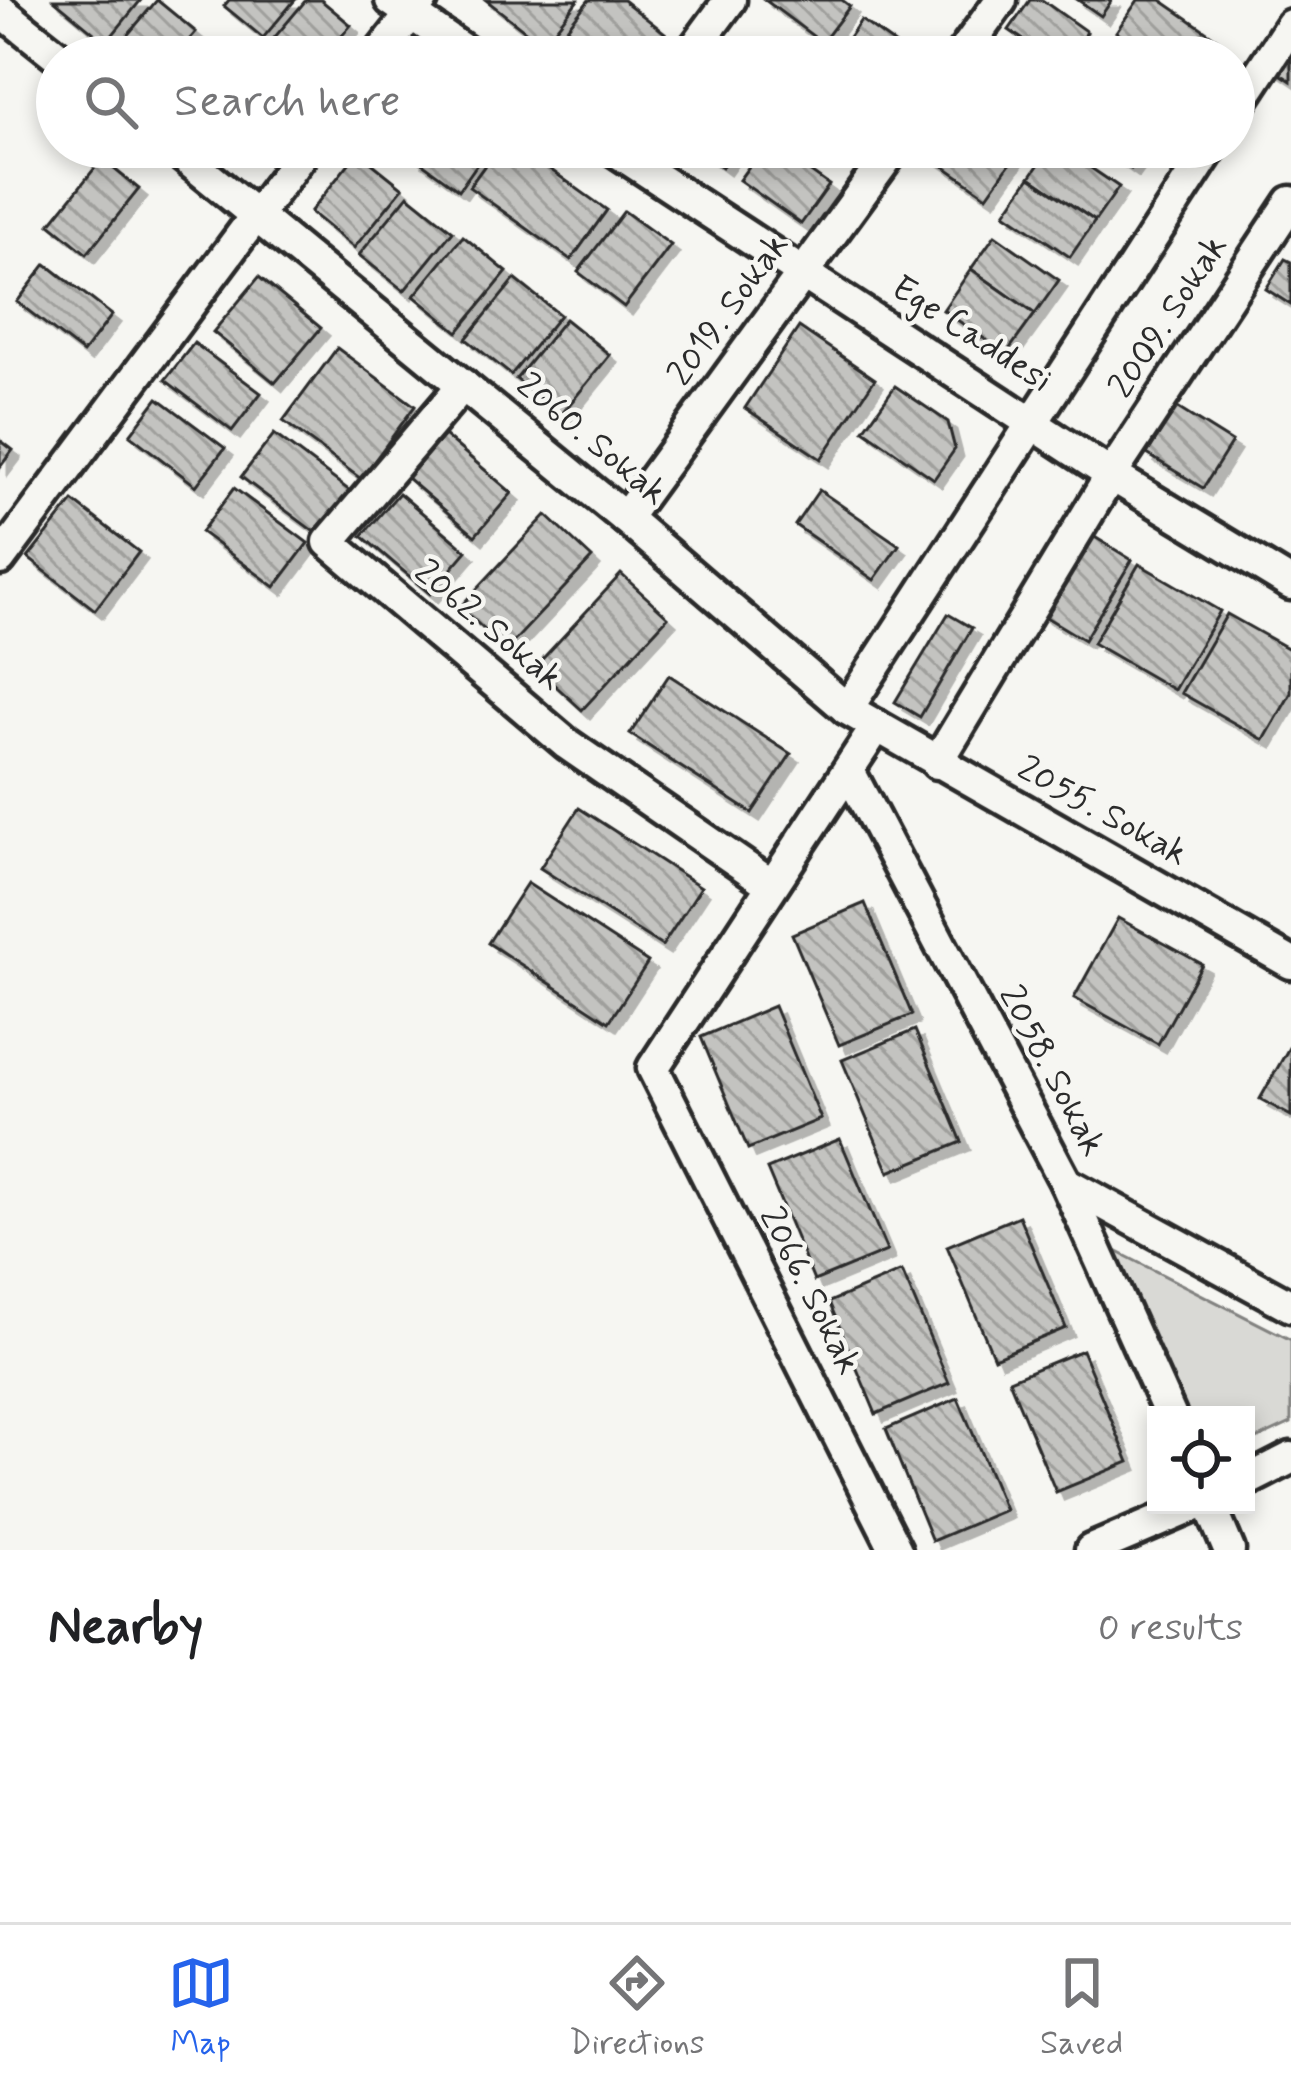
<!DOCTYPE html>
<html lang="en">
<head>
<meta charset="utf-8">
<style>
	:root { --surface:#fff; --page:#f2f2f2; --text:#202124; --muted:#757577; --line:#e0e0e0; --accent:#2563eb }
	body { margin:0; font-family:Mynerve,sans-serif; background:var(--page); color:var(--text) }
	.controls { position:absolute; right:36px; bottom:36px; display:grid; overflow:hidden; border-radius:0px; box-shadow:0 6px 18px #0003 }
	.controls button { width:108px; height:108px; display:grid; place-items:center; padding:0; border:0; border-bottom:3px solid var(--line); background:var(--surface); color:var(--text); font:60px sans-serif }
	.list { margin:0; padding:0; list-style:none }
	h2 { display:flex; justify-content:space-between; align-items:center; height:156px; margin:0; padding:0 48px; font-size:51px }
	h2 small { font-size:39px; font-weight:400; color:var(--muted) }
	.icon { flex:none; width:66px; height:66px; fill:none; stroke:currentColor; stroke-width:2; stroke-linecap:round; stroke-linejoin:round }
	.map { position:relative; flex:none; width:1291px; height:1550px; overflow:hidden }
	.search { position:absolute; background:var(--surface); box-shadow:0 6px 18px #0003; left:36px; right:36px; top:36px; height:132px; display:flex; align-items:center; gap:30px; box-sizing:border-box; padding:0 42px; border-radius:66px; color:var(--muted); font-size:45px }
	.sheet { height:372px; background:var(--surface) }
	nav { display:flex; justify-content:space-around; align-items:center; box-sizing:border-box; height:168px; border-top:3px solid var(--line); background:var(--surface); font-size:33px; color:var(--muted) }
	nav a { display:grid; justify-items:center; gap:6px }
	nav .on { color:var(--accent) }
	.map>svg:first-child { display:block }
	.green { fill:#d9d9d5; stroke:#828280; stroke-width:3 }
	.building { fill:url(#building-back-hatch); stroke:#2b2b2b; stroke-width:3; filter:url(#shadow) }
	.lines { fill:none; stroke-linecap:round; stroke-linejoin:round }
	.street-casing { stroke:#2b2b2b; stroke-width:39 }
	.street { stroke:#f6f6f2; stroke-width:30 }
	.labels { text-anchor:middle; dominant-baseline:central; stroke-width:9; stroke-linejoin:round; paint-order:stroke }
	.street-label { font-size:36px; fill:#2b2b2b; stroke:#f6f6f2 }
</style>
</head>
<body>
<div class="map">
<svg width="1291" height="1550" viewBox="0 0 1291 1550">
	<defs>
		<pattern id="building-back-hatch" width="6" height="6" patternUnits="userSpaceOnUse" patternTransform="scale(3)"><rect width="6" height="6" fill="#c3c3c0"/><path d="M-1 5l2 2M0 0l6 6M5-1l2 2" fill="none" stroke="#9f9f9c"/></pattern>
		<filter id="shadow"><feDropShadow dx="8" dy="8" stdDeviation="0" flood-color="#0004"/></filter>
	</defs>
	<rect width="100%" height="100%" fill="#f6f6f2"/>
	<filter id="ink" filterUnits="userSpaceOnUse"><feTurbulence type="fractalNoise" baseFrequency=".00833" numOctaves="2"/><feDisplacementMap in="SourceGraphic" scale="24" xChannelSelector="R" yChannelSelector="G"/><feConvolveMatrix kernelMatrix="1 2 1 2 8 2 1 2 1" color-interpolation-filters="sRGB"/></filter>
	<g filter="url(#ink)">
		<path class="green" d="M1110,1248L1291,1340V1423L1246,1444V1415H1183Z"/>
		<g class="building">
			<path d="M54,0H141L106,43Z"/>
			<path d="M157,0L196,32L174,57H122L114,51Z"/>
			<path d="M229,0H295L263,38L224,6Z"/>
			<path d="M306,0H321L351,25L324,57H285L269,44Z"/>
			<path d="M486,0H578L543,45Z"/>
			<path d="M589,0H623L665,33L646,57H560L550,49Z"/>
			<path d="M765,0H842L850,6L822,43Z"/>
			<path d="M1030,0H1042L1087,32L1069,57H1048L1009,30Z"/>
			<path d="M1078,0H1112L1101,16Z"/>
			<path d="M1138,0H1161L1219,40L1207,57H1151L1116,32Z"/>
			<path d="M861,20L913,57H835Z"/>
			<path d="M1112,39L1138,57H1099Z"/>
			<path d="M1291,41V81L1273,69Z"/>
			<path d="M423,147H489L459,190L415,158Z"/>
			<path d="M498,147H519L607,210L571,260L469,187Z"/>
			<path d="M695,147H736L722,167Z"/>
			<path d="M763,147H776L829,185L801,224L739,180Z"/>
			<path d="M925,147H989L1011,162L987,196L922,151Z"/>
			<path d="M989,147H1021L1011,162Z"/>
			<path d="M1051,147H1060L1119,187L1095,221L1030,177Z"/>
			<path d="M1100,147H1147L1131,169Z"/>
			<path d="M358,152L403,188L354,248L310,212Z"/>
			<path d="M102,159L139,189L87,254L50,224Z"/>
			<path d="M1030,177L1095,221L1070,257L1005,213Z"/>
			<path d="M408,195L453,231L404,291L359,255Z"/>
			<path d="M624,211L671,245L624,307L578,272Z"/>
			<path d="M995,235L1059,280L1035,314L971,269Z"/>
			<path d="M463,236L507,272L458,332L414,296Z"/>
			<path d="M1285,259L1291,262V305L1266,289Z"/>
			<path d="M46,264L112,315L83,353L17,302Z"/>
			<path d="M971,269L1035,314L1006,354L943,310Z"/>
			<path d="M259,277L321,328L275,383L213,332Z"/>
			<path d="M515,279L560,315L511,375L466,339Z"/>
			<path d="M565,319L610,355L561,415L516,379Z"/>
			<path d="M799,327L875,379L821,459L745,408Z"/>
			<path d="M194,343L261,393L232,431L165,380Z"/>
			<path d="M337,348L415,406L361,479L283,421Z"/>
			<path d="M895,386L948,422L955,449L934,479L864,430Z"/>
			<path d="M158,398L225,448L196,486L130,435Z"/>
			<path d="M1176,407L1232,442L1203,488L1147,454Z"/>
			<path d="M274,434L350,491L317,534L241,477Z"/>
			<path d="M444,435L512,493L475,536L407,478Z"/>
			<path d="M0,440L13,450L0,467Z"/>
			<path d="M234,488L308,543L275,587L201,532Z"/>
			<path d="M819,490L899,545L874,580L795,525Z"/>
			<path d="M399,493L467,551L430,594L362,536Z"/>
			<path d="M73,501L139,552L95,610L28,558Z"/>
			<path d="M546,515L592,558L506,650L460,607Z"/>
			<path d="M1080,528L1132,560L1084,640L1031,608Z"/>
			<path d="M1139,564L1220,611L1174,690L1093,643Z"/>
			<path d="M621,574L668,617L582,710L535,667Z"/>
			<path d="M948,614L972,628L920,717L895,702Z"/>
			<path d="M1227,614L1291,650V693L1264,740L1181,693Z"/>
			<path d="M669,675L791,754L752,813L630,734Z"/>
			<path d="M579,808L701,887L662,946L540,868Z"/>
			<path d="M527,883L648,962L609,1022L488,943Z"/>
			<path d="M865,903L912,1015L839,1045L792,934Z"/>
			<path d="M1118,918L1202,964L1158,1044L1074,998Z"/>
			<path d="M774,1006L821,1119L748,1149L701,1037Z"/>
			<path d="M915,1030L962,1142L889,1172L842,1060Z"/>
			<path d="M1291,1044V1116L1260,1099Z"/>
			<path d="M840,1139L887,1251L814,1281L767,1169Z"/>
			<path d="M1019,1216L1066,1328L994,1358L947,1246Z"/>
			<path d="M902,1271L949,1383L876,1414L829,1302Z"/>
			<path d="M1082,1350L1129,1462L1056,1492L1009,1380Z"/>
			<path d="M958,1398L1005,1510L932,1541L886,1429Z"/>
		</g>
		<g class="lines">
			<defs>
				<g id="street">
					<path d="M391,0L473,57"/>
					<path d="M0,10L59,57"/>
					<path d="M377,57L422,0"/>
					<path d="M688,57L730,0"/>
					<path d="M960,57L1001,0"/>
					<path d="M1234,112L1291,25"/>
					<path d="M172,147L625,518L847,709L1291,963"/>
					<path d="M610,147L1111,475L1291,584"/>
					<path d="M463,385L329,542L567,744L770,884"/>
					<path d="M625,518L895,147"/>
					<path d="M0,559L307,147"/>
					<path d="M847,709L1211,147"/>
					<path d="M877,726L653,1068L896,1550"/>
					<path d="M937,763L1111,475L1291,202"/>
					<path d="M849,771L1066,1183L1170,1415"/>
					<path d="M1066,1183L1291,1306"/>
					<path d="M1246,1481L1291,1458"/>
					<path d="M1210,1505L1229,1550"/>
					<path d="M1091,1550L1197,1505"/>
				</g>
			</defs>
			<use href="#street" class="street-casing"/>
			<use href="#street" class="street"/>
		</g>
	</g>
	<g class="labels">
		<g class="street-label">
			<text transform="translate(729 310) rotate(-54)">2019. Sokak</text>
			<text transform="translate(1169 317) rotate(-57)">2009. Sokak</text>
			<text transform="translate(971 335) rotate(33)">Ege Caddesi</text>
			<text transform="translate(591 440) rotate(40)">2060. Sokak</text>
			<text transform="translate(488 626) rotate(40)">2062. Sokak</text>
			<text transform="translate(1102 812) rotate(29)">2055. Sokak</text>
			<text transform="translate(1051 1071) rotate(62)">2058. Sokak</text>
			<text transform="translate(809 1291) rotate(63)">2066. Sokak</text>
		</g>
	</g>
</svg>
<div class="controls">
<button><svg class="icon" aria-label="locate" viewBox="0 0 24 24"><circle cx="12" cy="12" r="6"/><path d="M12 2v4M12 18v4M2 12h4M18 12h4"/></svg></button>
</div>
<div class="search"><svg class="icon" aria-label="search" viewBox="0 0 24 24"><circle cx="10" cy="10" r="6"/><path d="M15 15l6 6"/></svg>Search here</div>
</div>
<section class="sheet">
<h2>Nearby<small>0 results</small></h2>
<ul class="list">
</ul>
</section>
<nav>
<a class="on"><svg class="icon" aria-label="map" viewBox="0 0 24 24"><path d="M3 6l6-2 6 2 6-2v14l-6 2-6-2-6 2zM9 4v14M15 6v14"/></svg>Map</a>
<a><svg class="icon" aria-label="directions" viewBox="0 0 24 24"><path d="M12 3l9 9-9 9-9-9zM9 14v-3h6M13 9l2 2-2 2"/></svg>Directions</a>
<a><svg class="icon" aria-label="saved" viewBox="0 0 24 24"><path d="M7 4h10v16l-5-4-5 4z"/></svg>Saved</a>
</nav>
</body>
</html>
